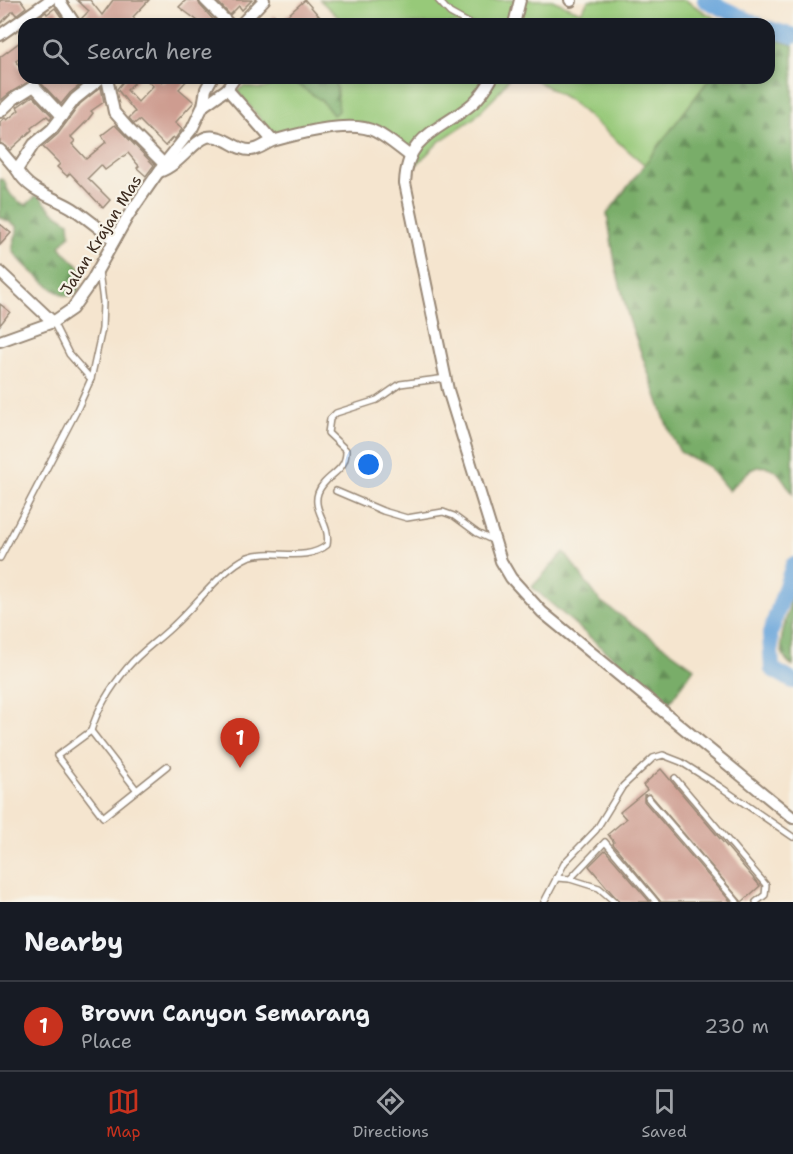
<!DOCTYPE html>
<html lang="en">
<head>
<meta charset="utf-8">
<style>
	:root { --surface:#171b24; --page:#242831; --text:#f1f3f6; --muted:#9ea1a6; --line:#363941; --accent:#c8321e }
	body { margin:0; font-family:"Shantell Sans",sans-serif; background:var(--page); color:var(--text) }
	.you { position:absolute; left:369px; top:465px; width:21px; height:21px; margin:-15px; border:4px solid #fff; border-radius:50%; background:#1a73e8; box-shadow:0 0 0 9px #1a73e833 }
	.badge { display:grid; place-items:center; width:39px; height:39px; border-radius:50%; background:var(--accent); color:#fff; font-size:20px; font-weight:700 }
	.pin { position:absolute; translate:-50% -50px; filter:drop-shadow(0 2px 3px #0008) }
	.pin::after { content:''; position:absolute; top:32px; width:21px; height:18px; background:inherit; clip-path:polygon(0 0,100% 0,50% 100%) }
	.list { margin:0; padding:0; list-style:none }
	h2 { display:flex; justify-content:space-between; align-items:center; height:78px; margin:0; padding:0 24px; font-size:26px }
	h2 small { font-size:20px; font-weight:400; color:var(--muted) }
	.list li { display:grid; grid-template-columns:39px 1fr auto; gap:18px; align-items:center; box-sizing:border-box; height:90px; padding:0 24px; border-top:2px solid var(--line) }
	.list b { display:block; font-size:22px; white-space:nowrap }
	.list p { margin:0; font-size:20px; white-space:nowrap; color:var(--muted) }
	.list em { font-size:20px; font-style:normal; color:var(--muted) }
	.icon { flex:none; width:33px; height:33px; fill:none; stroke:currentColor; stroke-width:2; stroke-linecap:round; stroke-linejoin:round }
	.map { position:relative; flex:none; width:793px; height:902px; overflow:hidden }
	.search { position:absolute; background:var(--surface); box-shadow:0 3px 9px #0003; left:18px; right:18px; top:18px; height:66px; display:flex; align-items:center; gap:15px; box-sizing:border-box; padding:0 21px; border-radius:18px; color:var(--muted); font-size:22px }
	.sheet { height:168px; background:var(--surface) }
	nav { display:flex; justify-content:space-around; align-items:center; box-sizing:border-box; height:84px; border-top:2px solid var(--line); background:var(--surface); font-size:16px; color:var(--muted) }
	nav a { display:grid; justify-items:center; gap:3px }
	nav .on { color:var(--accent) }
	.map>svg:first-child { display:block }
	.grass { fill:#97c979; stroke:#697a4c; stroke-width:1.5 }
	.forest { fill:url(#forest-firs); stroke:#5a6c44; stroke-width:1.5 }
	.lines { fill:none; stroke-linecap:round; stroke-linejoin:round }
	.river { stroke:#6ba6db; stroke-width:16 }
	.building { fill:#ce9c90 }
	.lane-casing { stroke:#988876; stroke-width:8 }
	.street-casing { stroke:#988876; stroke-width:14 }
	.lane { stroke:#fff; stroke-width:5 }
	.street { stroke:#fff; stroke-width:10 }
	.labels { text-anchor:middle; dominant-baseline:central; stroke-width:4.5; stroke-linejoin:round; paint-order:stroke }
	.street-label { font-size:16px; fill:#3b2a1e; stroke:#f7f3e8 }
</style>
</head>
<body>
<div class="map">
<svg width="793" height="902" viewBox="0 0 793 902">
	<defs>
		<pattern id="forest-firs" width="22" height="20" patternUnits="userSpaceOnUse" patternTransform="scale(1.5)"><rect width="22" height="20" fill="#79ad69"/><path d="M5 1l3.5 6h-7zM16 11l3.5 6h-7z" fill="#648d56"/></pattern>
	</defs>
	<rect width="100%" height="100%" fill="#f7f3e8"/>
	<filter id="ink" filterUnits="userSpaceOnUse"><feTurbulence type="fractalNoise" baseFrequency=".0167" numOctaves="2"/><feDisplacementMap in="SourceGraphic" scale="12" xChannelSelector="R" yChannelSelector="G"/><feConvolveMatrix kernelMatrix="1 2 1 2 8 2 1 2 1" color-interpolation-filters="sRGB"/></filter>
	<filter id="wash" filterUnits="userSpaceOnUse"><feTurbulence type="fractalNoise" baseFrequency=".008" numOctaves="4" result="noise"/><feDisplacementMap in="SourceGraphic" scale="24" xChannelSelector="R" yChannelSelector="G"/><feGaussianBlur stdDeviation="1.35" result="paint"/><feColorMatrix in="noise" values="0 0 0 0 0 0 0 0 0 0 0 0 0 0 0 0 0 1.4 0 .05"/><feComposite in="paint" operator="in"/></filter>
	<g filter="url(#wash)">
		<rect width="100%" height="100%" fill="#f5e5cf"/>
		<g class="grass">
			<path d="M320,0H552L581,12L589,0H685L714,18L730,24H336L340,19Z"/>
			<path d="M281,78L294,80L322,101L331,79L326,78H509L496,96L473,119L440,141L417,164L400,140L362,123L281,134L271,132L237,91L244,86C263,91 266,90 281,78Z"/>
			<path d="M532,78H710L645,165L568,99Z"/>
		</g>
		<g class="forest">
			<path d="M769,38L793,45V494C788,487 782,476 776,471C755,457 742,478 729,491L709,467L680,452L669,431L629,319L616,269L607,214L710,78H769Z"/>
			<path d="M288,78L331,79L336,84L339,111L333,115L322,101Z"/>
			<path d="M0,179L4,180C9,194 11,198 26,205L36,196L40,197L52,211L69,222L70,235L60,246L65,253L84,271L77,293C73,295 68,297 63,295C53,291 15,259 13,249C12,241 19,235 17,226L0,217Z"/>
			<path d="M564,552L600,601L694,668L668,705L532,587Z"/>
			<path d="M793,592V666C776,655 781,637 786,619C789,610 790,601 793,592Z"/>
		</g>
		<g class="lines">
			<g class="river">
				<path d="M705,0L756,24"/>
				<path d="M769,29L793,36"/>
				<path d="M793,565L770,634L772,669L793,681"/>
			</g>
		</g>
		<g id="blocks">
			<g class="building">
				<path d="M0,0H21L26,7L16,15L13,11L0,24Z"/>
				<path d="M77,0H90L102,15L113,0H149L133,17L135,19L129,24H85L81,19L89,11Z"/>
				<path d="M186,0H198L200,5L217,24H196L198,21L179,7Z"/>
				<path d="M216,0H252L242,10L239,6L230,15Z"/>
				<path d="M305,0L326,24H264L274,15L280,22Z"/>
				<path d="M55,8L66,24H29L46,12L47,14Z"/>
				<path d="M24,39V55L16,61L24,73V78H89L70,93L61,104L39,81L34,79L11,92L0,101V57Z"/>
				<path d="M126,78H139L127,90L138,102L153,86L145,78H156L162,83L167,78H189L179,89L194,102L175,123L182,129L175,139L173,137L165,146L139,120L134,124L129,118L135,112L117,89Z"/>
				<path d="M101,87L104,102L91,111L93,113L87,121L71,137L75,141L72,144L86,159L106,142L102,135L115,125L154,165L146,176L137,168L139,166L128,153L105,170L101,165L88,178L110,200L103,208L70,173L67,176L57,167L60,164L43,147L58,134L80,104Z"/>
				<path d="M33,96L52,116L50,119L47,116L31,128L32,130L10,150L0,143V122L5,118L7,120L19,110L17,107Z"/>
				<path d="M0,224L11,233L0,245Z"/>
				<path d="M0,304L10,312L0,325Z"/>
				<path d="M661,769L760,886L742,902L650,794L644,795V801L731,902H661L613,844L614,842L608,834L626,819L620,812L647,790L643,785Z"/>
				<path d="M605,850L650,902H620L610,891L589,866Z"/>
			</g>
		</g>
	</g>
	<g filter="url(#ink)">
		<use href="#blocks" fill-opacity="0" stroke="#988876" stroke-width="1.5"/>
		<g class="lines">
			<defs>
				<g id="lane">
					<path d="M438,0L450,13L470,24"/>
					<path d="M53,322L69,354L91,379"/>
					<path d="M336,491L383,511L407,518L443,512L454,516L477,533L494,541"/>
					<path d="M0,558L76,412L91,379L102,329L103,302L99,271"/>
					<path d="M91,731L57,756L103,817L167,766"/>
					<path d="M675,778L766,885L765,895L756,902"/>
					<path d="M136,789L91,731C98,707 112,686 127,668C141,651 159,640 174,625C194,607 224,567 248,557C273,548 305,563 327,545C331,524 312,511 318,493C325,474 347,473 346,450L328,433L330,419L336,413L377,400L400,384L446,378"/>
					<path d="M648,798L737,902"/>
					<path d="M556,878L570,879L605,842L656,902"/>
					<path d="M570,879L599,888L615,902"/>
					<path d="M544,902L565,862L596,830L623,786L653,758L663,755L681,762L719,786L793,837"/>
				</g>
				<g id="street">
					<path d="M59,0L75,24"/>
					<path d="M205,0L229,24"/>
					<path d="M570,0L571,1"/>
					<path d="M241,24L264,0"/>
					<path d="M514,24L520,0"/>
					<path d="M0,35L50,0"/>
					<path d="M101,78L75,99L52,129L34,144L17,170C29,192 52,196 72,208C86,217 100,229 114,240"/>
					<path d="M107,78L114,112L128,128L164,164"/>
					<path d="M492,78C487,87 480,97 472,104C440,131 407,134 405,183L448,390L501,561L511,578L542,612L793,818"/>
					<path d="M227,89L272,140"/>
					<path d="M203,106L227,89L235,78"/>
					<path d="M0,112L15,98L34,86L62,116"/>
					<path d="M0,150L17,170"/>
					<path d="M159,172C180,165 193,141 207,137C223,133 236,151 251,150C262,149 266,142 276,140C301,133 353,119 376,132C388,138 399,148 410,156"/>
					<path d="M0,272L53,322"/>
					<path d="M0,341L53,322L72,309L91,282L128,216L164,164L192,129L203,106L206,89L212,78"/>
				</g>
			</defs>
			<use href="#lane" class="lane-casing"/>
			<use href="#street" class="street-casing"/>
			<use href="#lane" class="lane"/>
			<use href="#street" class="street"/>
		</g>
	</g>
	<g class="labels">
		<g class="street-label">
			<text transform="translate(101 235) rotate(-58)">Jalan Krajan Mas</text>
		</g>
	</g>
</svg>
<div class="you"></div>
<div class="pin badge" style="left:240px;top:768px">1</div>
<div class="search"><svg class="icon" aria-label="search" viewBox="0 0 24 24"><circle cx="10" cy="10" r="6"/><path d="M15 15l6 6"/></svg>Search here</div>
</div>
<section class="sheet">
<h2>Nearby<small></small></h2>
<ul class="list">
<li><span class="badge">1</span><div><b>Brown Canyon Semarang</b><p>Place</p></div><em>230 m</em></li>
</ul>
</section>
<nav>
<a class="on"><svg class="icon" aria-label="map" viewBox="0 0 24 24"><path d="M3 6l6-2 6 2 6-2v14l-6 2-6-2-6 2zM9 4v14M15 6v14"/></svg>Map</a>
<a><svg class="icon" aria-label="directions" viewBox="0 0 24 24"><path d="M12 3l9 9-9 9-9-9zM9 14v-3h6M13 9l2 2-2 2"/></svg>Directions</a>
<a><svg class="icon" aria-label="saved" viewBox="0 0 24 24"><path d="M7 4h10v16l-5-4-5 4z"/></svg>Saved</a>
</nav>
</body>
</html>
